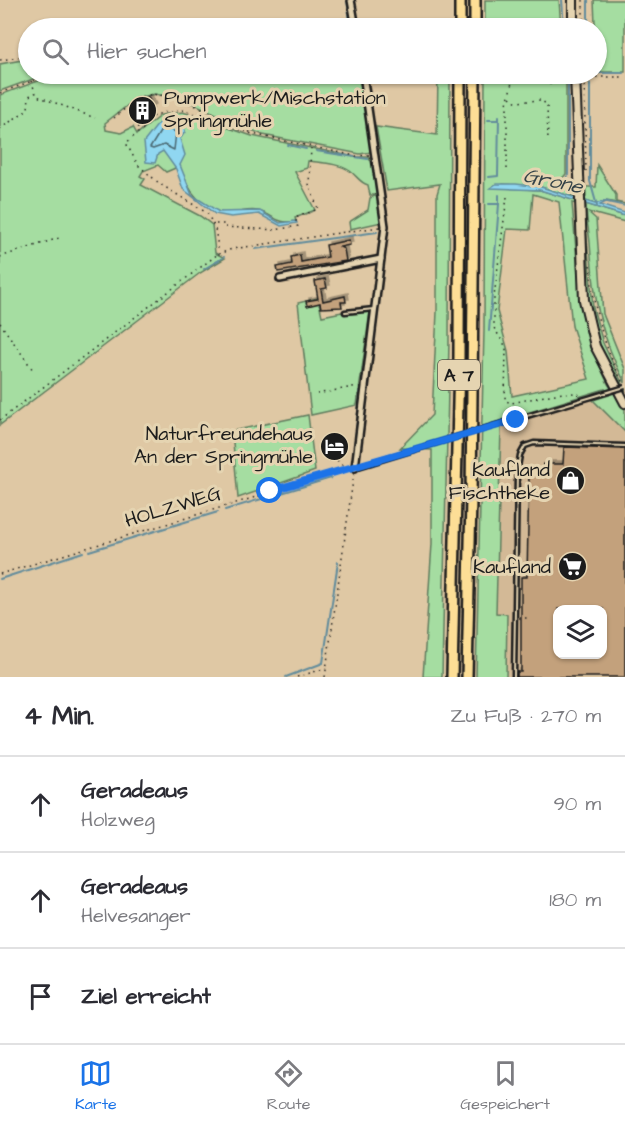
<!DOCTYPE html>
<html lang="de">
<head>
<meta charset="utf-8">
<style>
	:root { --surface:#fff; --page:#f2f2f3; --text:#2b2b33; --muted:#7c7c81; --line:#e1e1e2; --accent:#1a73e8 }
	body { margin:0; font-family:"Architects Daughter",sans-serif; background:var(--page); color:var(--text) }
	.controls { position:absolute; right:18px; bottom:18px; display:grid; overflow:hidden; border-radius:12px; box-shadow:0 2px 4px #0004 }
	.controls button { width:54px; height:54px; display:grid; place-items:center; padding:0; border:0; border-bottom:2px solid var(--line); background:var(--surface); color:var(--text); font:30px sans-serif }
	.stop { position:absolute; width:18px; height:18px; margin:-14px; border:4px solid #1a73e8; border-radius:50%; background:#fff }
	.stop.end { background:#1a73e8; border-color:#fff; box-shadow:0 2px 6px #0008 }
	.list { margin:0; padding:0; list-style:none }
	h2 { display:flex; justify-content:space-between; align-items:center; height:78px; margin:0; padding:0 24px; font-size:26px }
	h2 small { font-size:20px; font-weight:400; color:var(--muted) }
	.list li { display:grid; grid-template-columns:39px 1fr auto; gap:18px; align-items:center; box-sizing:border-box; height:96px; padding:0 24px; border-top:2px solid var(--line) }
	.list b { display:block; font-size:22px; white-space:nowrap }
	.list p { margin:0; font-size:20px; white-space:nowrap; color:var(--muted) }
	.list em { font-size:20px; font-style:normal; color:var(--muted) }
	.icon { flex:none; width:33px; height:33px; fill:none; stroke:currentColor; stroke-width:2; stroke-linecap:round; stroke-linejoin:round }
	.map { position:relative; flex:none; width:625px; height:677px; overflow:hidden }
	.search { position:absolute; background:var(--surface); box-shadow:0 2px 4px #0004; left:18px; right:18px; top:18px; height:66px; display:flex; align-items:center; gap:15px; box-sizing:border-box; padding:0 21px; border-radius:33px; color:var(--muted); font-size:22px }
	.sheet { height:366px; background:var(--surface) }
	nav { display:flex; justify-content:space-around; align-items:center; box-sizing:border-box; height:84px; border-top:2px solid var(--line); background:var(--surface); font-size:16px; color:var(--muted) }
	nav a { display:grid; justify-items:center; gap:3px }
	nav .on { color:var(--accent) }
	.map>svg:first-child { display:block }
	.built { fill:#d3b996; fill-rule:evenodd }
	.green { fill:#a5dda1; stroke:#607c5e; stroke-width:1.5; fill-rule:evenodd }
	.water { fill:#90d7f1; stroke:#628c9c; stroke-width:1.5 }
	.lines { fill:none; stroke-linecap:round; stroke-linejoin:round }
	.shore { stroke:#4a6771; stroke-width:1.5 }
	.stream { stroke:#628c9c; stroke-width:2 }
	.building { fill:#c3a17c; stroke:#1c1c1c; stroke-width:1.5; fill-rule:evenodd; filter:url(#shadow) }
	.lane-casing { stroke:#1c1c1c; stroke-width:7 }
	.street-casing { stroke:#1c1c1c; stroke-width:10 }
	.secondary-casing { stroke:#1c1c1c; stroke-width:12 }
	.highway-casing { stroke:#1c1c1c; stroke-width:14 }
	.path { stroke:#1c1c1c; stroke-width:1.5; stroke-dasharray:1.5 4.5; stroke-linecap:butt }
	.lane { stroke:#e5d4b1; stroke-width:2 }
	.street { stroke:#e5d4b1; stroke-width:5 }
	.secondary { stroke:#e5d4b1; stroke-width:8 }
	.highway { stroke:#fdde96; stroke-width:9 }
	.lane-bridge-casing { stroke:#1c1c1c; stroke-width:7; stroke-linecap:butt }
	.lane-bridge { stroke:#e5d4b1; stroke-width:2 }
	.route { stroke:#1a73e8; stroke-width:8 }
	.labels { text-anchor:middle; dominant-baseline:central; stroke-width:6; stroke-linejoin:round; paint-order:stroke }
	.shield { fill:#e5d4b1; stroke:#585349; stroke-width:1.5 }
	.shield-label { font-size:18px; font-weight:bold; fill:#1c1c1c }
	.poi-label { font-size:20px; fill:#1c1c1c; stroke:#e5d4b1; text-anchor:end }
	.street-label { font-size:20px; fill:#1c1c1c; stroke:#e5d4b1 }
	.water-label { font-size:21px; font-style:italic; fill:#334147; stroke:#e5d4b1 }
</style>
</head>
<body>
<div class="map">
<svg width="625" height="677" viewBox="0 0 625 677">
	<defs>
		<filter id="shadow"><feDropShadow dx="3" dy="-3" stdDeviation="0" flood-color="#0004"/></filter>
	</defs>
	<rect width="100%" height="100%" fill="#dfc8a4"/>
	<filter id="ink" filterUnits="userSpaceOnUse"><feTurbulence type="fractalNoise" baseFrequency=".0167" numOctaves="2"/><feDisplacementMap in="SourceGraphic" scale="12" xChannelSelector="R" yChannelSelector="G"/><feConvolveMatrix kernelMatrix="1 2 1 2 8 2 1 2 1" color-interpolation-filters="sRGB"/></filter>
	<g filter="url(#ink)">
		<path class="built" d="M593,400L625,432V677H495L501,427ZM558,610H602V654H558Z"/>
		<g class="green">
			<path d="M485,0H559L561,28H485Z"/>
			<path d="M594,0H625V72H597Z"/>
			<path d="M28,59V74H47L0,91V64Z"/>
			<path d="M57,74H323L360,79L371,152L360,154L263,135L188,101L155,94L137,98L105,123L106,130L121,133L133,127L137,134L161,115L183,112L252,136L355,157H369L370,160L373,159L382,222L350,229L349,222L368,210L370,198L377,195H370L368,185C360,183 357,176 350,171C338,163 322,163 308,161L307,168L295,172L315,210L295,218L296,221C276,225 275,215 258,211C248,209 239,213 230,213C203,214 186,188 180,166L166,172L158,165L143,171L140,176L145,179L141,185L200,216L212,225L215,253L225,258L200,273L0,425V95Z"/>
			<path d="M438,74H450L449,340L442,677H423L432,544V450L400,448L432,415L437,312V194L440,184L387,191L376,127L437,135Z"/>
			<path d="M485,74H564L566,79V174L559,182L572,184V195L586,197V187H596L597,165L616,195V202L625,204L606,201L595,204L541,187L503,184V188L540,190L625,216V222L588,212L596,219L603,314L625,369V383C599,332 594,299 590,243C589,231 586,218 586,206L584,205L593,308L603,343L625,389V397C618,383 609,370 603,356C583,308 585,256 582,205L572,203L581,308L596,358L608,384L625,409V432L593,400L609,395L605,389L487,425V431L501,427L496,613L507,614L506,677H476L484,331ZM533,194L559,202L572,326L589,379L512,396L508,351L497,311L507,229L530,230Z"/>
			<path d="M318,298L322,316L342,312L370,311L357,405L311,415L298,303Z"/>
			<path d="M308,415L315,471L238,498L232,431Z"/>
		</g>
		<g class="water">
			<path d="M165,119L172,124L184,126L185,132L180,139L185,155L180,165L192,195L219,212L260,211L280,223L296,221L297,223L281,226L259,214L231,217L215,214L183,189L176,169L163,151L158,154L155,163L146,162L144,142L158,124Z"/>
			<path d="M516,184L541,187L595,204L606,201L625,206L606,202L600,205L625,213V216L540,190L490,188L496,184Z"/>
		</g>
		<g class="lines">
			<path class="shore" d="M163,127L176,132L174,150L164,145L153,149L150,148Z"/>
			<g class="stream">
				<path d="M347,0L351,28"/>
				<path d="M562,0L564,28"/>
				<path d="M588,28V0"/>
				<path d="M596,73H623"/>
				<path d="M323,74L354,79"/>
				<path d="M590,84V181L597,206"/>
				<path d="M488,120H499"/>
				<path d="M288,145L306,149"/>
				<path d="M316,151L368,159"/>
				<path d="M489,177L498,176L499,116"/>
				<path d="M566,181L568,174V85"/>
				<path d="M489,204H499V195"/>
				<path d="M255,249L377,232"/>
				<path d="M204,269L224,257"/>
				<path d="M373,291L374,289"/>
				<path d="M372,305L373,297"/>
				<path d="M489,331L499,204"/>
				<path d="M367,342L371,313"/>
				<path d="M362,384L366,350"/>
				<path d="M353,456L361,386"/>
				<path d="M225,510L331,478"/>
				<path d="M89,551L218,512"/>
				<path d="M0,579L83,552"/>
				<path d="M286,677L323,663L338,562"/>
			</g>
		</g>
		<g class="building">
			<path d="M148,97L153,107L144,112L146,116L138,120L134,111L142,108L139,102Z"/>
			<path d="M349,240L350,245L340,247L344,249L346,261L278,272L277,267L292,264L291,257L300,255L301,262L328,257L326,245Z"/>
			<path d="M325,279L327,288L321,289L323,301L345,296L346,302H341L342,307L321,308L320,303L307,306L306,301L318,299L315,281Z"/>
			<path d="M564,447L625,449V677H517V672H521V577H527L529,475L542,476L543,464H563ZM558,609H603V654H558Z"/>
		</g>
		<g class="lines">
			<defs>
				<g id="lane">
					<path d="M345,312L374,309"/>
					<path d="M496,425L592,397"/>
					<path d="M355,468L430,445"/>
					<path d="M514,677L517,473L520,455L525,446L534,443L625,446"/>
				</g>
				<g id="street">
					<path d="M351,0L356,28"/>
					<path d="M280,279L381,259"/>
					<path d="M355,468L385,226L363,74"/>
				</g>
				<g id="secondary">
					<path d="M573,0V28"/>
					<path d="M575,74L584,300L595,346L625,403"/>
				</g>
				<g id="highway">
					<path d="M460,0V28"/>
					<path d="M475,28V0"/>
					<path d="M452,677L459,357L460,74"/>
					<path d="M467,677L471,499L475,74"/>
				</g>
			</defs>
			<use href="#lane" class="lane-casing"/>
			<use href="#street" class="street-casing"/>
			<use href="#secondary" class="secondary-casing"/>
			<use href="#highway" class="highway-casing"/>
			<g class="path">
				<path d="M583,0V28"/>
				<path d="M0,60L28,56"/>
				<path d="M584,74L586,171"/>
				<path d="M584,77H625"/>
				<path d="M550,78V85"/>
				<path d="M31,81L37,96L95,118"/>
				<path d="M0,93L51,74"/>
				<path d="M510,97L517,102L541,100L547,105L548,142"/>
				<path d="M114,118C124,110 135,98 149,95C170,91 224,118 245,128L252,134"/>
				<path d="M137,128L144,127"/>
				<path d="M0,129L28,109L29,96L35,93"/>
				<path d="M369,155L356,156L252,134L184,110L161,113L148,119L145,127L126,143L138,165L160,184L207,213L215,228L219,254L232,249L379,227"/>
				<path d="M507,169V104L513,78L568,77"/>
				<path d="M507,197L494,297V328L506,347L505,400L510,403C527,401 567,388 580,395"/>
				<path d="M216,224H224V227L275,230L298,226L295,218L318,209L309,184L311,148"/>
				<path d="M0,257L59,238"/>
				<path d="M590,265C593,309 603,344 623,383"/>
				<path d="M0,323L33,370"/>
				<path d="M317,394L358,386"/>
				<path d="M0,420L218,254"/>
				<path d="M332,450L333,456L346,469"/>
				<path d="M0,574L349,469"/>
				<path d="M519,618H527"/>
				<path d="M297,677L326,668"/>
				<path d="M325,677L354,473"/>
			</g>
			<use href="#lane" class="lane"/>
			<use href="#street" class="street"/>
			<use href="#secondary" class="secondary"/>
			<use href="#highway" class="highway"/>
			<defs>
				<g id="lane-bridge">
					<path d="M592,397L625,387"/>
					<path d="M430,445L496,425"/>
				</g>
			</defs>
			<use href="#lane-bridge" class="lane-bridge-casing"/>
			<use href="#lane-bridge" class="lane-bridge"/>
		</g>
	</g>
	<g class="lines" filter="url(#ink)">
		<path class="route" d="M270,491L516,420"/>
	</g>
	<defs>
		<symbol id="building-disc" viewBox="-11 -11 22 22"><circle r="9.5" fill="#1c1c1c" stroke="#e5d4b1"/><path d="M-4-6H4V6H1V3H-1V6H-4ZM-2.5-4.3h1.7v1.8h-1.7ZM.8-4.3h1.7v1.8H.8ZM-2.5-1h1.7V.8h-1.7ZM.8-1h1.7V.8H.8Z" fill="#fff"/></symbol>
		<symbol id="hotel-disc" viewBox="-11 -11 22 22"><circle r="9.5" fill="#1c1c1c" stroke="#e5d4b1"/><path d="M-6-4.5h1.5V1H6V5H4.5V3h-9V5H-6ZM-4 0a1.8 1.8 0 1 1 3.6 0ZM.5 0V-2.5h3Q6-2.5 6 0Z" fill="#fff"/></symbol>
		<symbol id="shop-disc" viewBox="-11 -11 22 22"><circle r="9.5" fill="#1c1c1c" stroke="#e5d4b1"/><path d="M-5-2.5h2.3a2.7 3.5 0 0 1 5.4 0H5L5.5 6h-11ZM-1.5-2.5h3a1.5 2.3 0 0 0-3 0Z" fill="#fff"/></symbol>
		<symbol id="supermarket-disc" viewBox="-11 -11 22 22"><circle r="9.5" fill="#1c1c1c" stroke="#e5d4b1"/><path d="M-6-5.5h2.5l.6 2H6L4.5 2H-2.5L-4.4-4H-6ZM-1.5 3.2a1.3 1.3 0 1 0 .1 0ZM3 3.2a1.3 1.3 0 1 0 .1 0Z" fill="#fff"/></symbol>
	</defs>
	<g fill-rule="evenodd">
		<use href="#building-disc" x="126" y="94" width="33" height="33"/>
		<use href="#hotel-disc" x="318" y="430" width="33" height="33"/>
		<use href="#shop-disc" x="554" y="464" width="33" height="33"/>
		<use href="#supermarket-disc" x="556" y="550" width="33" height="33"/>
	</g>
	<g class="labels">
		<rect class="shield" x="438" y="360" width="42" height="30" rx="4.5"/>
		<g class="shield-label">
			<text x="459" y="375">A 7</text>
		</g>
		<g class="poi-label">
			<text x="164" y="98" text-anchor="start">Pumpwerk/Mischstation<tspan x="164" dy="23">Springmühle</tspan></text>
			<text x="313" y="434">Naturfreundehaus<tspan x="313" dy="23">An der Springmühle</tspan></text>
			<text x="550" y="470">Kaufland<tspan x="550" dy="23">Fischtheke</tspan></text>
			<text x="551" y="567">Kaufland</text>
		</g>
		<g class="street-label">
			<text transform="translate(173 507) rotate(-17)">HOLZWEG</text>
		</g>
		<g class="water-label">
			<text transform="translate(553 181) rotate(12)">Grone</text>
		</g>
	</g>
</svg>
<div class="controls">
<button><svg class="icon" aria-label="layers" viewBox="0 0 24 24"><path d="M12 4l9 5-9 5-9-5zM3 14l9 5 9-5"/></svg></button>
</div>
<div class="stop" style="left:270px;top:491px"></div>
<div class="stop end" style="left:516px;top:420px"></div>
<div class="search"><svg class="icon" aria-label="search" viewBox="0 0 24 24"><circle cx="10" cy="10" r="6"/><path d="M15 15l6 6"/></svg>Hier suchen</div>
</div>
<section class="sheet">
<h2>4 Min.<small>Zu Fuß · 270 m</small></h2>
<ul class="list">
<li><svg class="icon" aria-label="ahead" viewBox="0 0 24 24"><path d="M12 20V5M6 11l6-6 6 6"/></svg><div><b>Geradeaus</b><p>Holzweg</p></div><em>90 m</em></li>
<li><svg class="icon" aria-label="ahead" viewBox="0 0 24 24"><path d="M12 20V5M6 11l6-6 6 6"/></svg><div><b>Geradeaus</b><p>Helvesanger</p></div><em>180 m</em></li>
<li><svg class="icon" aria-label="arrive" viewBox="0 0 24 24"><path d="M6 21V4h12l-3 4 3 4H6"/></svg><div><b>Ziel erreicht</b></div></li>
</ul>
</section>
<nav>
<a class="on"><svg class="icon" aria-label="map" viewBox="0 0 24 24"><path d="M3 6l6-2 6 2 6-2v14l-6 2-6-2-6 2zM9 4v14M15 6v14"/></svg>Karte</a>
<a><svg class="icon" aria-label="directions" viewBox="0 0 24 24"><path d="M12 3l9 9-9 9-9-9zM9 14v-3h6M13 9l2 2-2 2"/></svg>Route</a>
<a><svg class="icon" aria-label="saved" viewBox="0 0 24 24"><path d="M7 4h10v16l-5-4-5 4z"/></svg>Gespeichert</a>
</nav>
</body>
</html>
